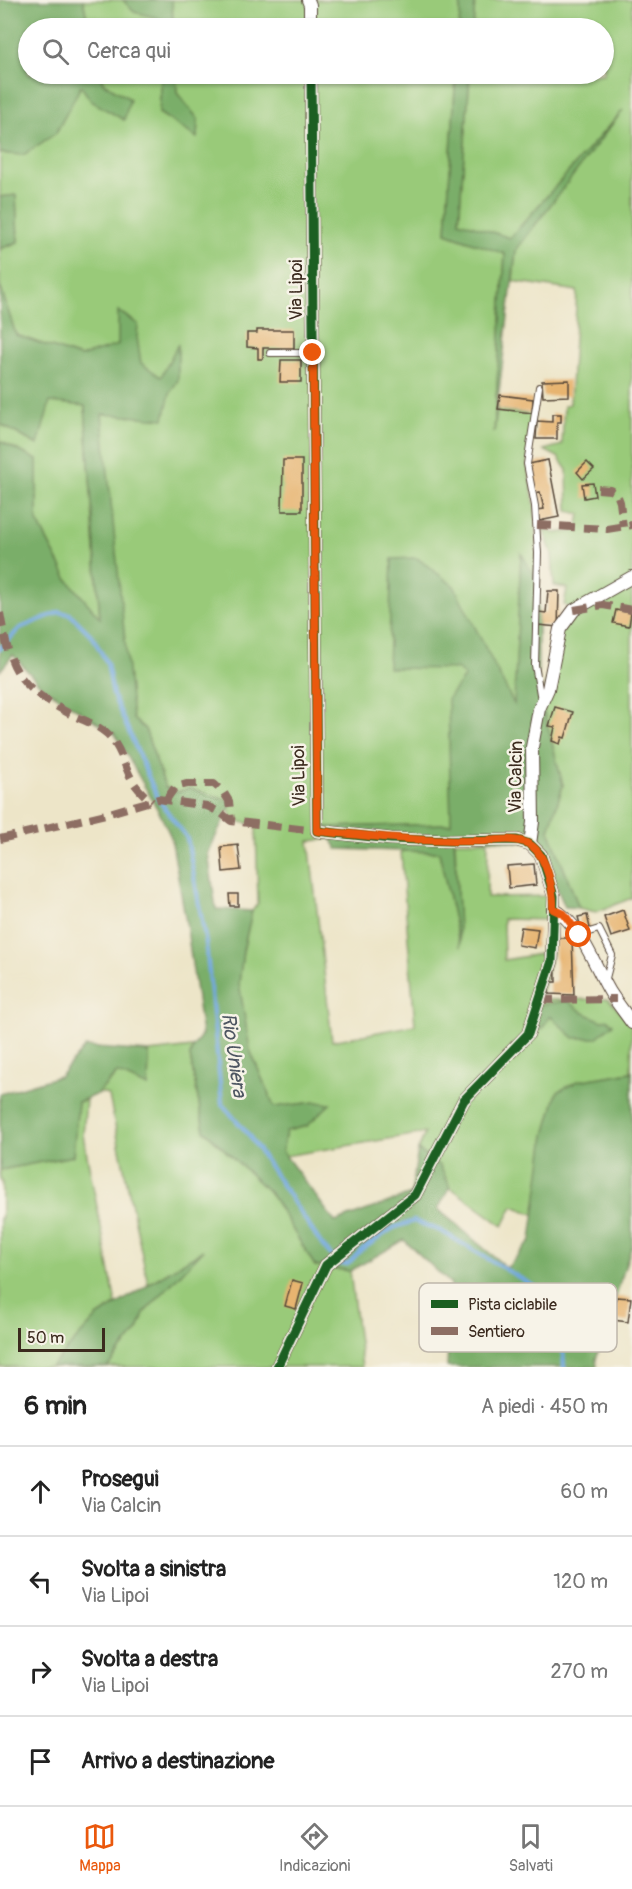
<!DOCTYPE html>
<html lang="it">
<head>
<meta charset="utf-8">
<style>
	:root { --surface:#fff; --page:#f6f6f6; --text:#222; --muted:#767676; --line:#e0e0e0; --accent:#ea580c }
	body { margin:0; font-family:Pangolin,sans-serif; background:var(--page); color:var(--text) }
	.scale { position:absolute; left:18px; bottom:15px; width:87px; box-sizing:border-box; padding-left:6px; border:3px solid #3b2a1e; border-top:0; font-size:16px; line-height:21px; white-space:nowrap; color:#3b2a1e; -webkit-text-stroke:4px #f7f3e8; paint-order:stroke }
	.stop { position:absolute; width:18px; height:18px; margin:-14px; border:4px solid #ea580c; border-radius:50%; background:#fff }
	.stop.end { background:#ea580c; border-color:#fff; box-shadow:0 2px 6px #0008 }
	.list { margin:0; padding:0; list-style:none }
	h2 { display:flex; justify-content:space-between; align-items:center; height:78px; margin:0; padding:0 24px; font-size:26px }
	h2 small { font-size:20px; font-weight:400; color:var(--muted) }
	.list li { display:grid; grid-template-columns:39px 1fr auto; gap:18px; align-items:center; box-sizing:border-box; height:90px; padding:0 24px; border-top:2px solid var(--line) }
	.list b { display:block; font-size:22px; white-space:nowrap }
	.list p { margin:0; font-size:20px; white-space:nowrap; color:var(--muted) }
	.list em { font-size:20px; font-style:normal; color:var(--muted) }
	.icon { flex:none; width:33px; height:33px; fill:none; stroke:currentColor; stroke-width:2; stroke-linecap:round; stroke-linejoin:round }
	.map { position:relative; flex:none; width:632px; height:1367px; overflow:hidden }
	.search { position:absolute; background:var(--surface); box-shadow:0 2px 4px #0004; left:18px; right:18px; top:18px; height:66px; display:flex; align-items:center; gap:15px; box-sizing:border-box; padding:0 21px; border-radius:33px; color:var(--muted); font-size:22px }
	.sheet { height:438px; background:var(--surface) }
	nav { display:flex; justify-content:space-around; align-items:center; box-sizing:border-box; height:84px; border-top:2px solid var(--line); background:var(--surface); font-size:16px; color:var(--muted) }
	nav a { display:grid; justify-items:center; gap:3px }
	nav .on { color:var(--accent) }
	.map>svg:first-child { display:block }
	.green { fill:#99ca79; stroke:#6a7a4c; stroke-width:1.5 }
	.forest { fill:#7aae69; stroke:#5a6c44; stroke-width:1.5 }
	.lines { fill:none; stroke-linecap:round; stroke-linejoin:round }
	.stream { stroke:#72a8e0; stroke-width:4 }
	.building { fill:#e7b46f }
	.service-casing { stroke:#564638; stroke-width:8 }
	.minor-casing { stroke:#564638; stroke-width:14 }
	.service { stroke:#fff; stroke-width:6 }
	.minor { stroke:#fff; stroke-width:12 }
	.quiet { stroke:#8d6e63; stroke-width:8; stroke-dasharray:15 8; stroke-linecap:butt }
	.cycleway-casing { stroke:#f7f3e8; stroke-width:13 }
	.cycleway { stroke:#1b5e20; stroke-width:9 }
	.route { stroke:#ea580c; stroke-width:8 }
	.labels { text-anchor:middle; dominant-baseline:central; stroke-width:5; stroke-linejoin:round; paint-order:stroke }
	.street-label { font-size:18px; fill:#3b2a1e; stroke:#f7f3e8 }
	.water-label { font-size:20px; font-style:italic; fill:#4e5662; stroke:#f7f3e8 }
	.key { fill:#f7f3e8; stroke:#bfb7ab; stroke-width:1.5 }
	.key-label { font-size:16px; fill:#3b2a1e }
</style>
</head>
<body>
<div class="map">
<svg width="632" height="1367" viewBox="0 0 632 1367">
	<rect width="100%" height="100%" fill="#f7f3e8"/>
	<filter id="ink" filterUnits="userSpaceOnUse"><feTurbulence type="fractalNoise" baseFrequency=".0167" numOctaves="2"/><feDisplacementMap in="SourceGraphic" scale="12" xChannelSelector="R" yChannelSelector="G"/><feConvolveMatrix kernelMatrix="1 2 1 2 8 2 1 2 1" color-interpolation-filters="sRGB"/></filter>
	<filter id="wash" filterUnits="userSpaceOnUse"><feTurbulence type="fractalNoise" baseFrequency=".008" numOctaves="4" result="noise"/><feDisplacementMap in="SourceGraphic" scale="24" xChannelSelector="R" yChannelSelector="G"/><feGaussianBlur stdDeviation="1.35" result="paint"/><feColorMatrix in="noise" values="0 0 0 0 0 0 0 0 0 0 0 0 0 0 0 0 0 1.4 0 .05"/><feComposite in="paint" operator="in"/></filter>
	<g filter="url(#wash)">
		<rect width="100%" height="100%" fill="#ede5c8"/>
		<g class="green">
			<path d="M83,0H123L135,12L159,18L160,28H89Z"/>
			<path d="M172,0H461L459,28H173Z"/>
			<path d="M475,0H632V898L596,912L579,908L549,830L563,785L539,709L560,629L574,610L564,605L567,588L554,586L552,554L543,529L554,533L577,531L580,514L568,511L567,470L558,457L544,450L562,445L564,406L570,404L577,291L513,281L516,250L615,119L510,238L459,222L470,74H604V28H473Z"/>
			<path d="M101,74H162L159,113L197,137L198,119L177,93L176,74H456L446,233L505,254L495,417L497,410L534,415L527,464L535,506L538,582L521,554L515,705L449,698L451,824L345,827L331,839L309,841L332,1041L415,1025L401,851L439,852L459,942L455,841H488L487,897L554,896L553,920L503,919L504,960L552,952L539,1000L608,999L632,1023L631,1072L578,1081L545,1135L536,1215L513,1206L503,1226L450,1187L439,1166L418,1150L425,1133L285,1156L282,1151L286,1131L307,1126L329,1104L316,1102L274,1107L250,1050L239,983L243,951L252,911L258,903L256,824L231,821L229,801L186,796L165,787L145,729L133,719L85,406L100,620L68,580L37,521V460L0,441V424L37,445L50,401L80,357L16,335L0,286V249L18,242L16,195L0,197V153L23,155L56,133L81,85L130,99L103,83Z"/>
			<path d="M193,1047L190,1056L204,1130L271,1194L315,1266L350,1271L362,1367H107L138,1330L143,1313L201,1252L148,1284L109,1096L103,1093L97,1094L118,1073L148,1086L149,1052Z"/>
			<path d="M86,1100L83,1135L116,1304L97,1317L51,1367H0V1218H2V1181L0,1180V1170L72,1156L78,1102Z"/>
		</g>
		<g class="forest">
			<path d="M0,0H83L89,28H28V74H101L103,83L130,99L124,120L91,101L81,86L56,133L23,155L0,153Z"/>
			<path d="M123,0H172L173,28H160L159,18L134,12Z"/>
			<path d="M461,0H475L473,28H459Z"/>
			<path d="M162,74H176L177,93L198,119L197,138L159,113Z"/>
			<path d="M456,74H470L459,221L510,238L623,110L516,250L494,433L505,254L446,233Z"/>
			<path d="M16,195L18,242L0,249V197Z"/>
			<path d="M0,286L16,335L80,357L118,345V311L138,324L137,337L141,363L161,377L178,344V380L170,393L164,419L102,414L133,719L145,729L165,787L176,792L190,788L232,802L208,853L216,909L252,911L243,951L239,983L250,1050L274,1107L316,1102L330,1104L307,1126L286,1131L282,1151L335,1222L411,1194L418,1150L440,1166L450,1187L438,1209L507,1268L531,1240L545,1135L557,1092L578,1081L631,1072L632,1070V1245L596,1359L597,1367H447L451,1284L404,1240L350,1271L315,1266L271,1194L204,1130L190,1056L193,1047L202,1034L186,922L171,837L159,812L115,734L41,686L13,655L0,671V441L37,460V521L68,580L100,618L85,406L50,402L38,445L0,424Z"/>
			<path d="M521,553L538,582V679L542,704L563,785L549,830L579,908L565,907L538,844L454,836L460,947L439,852L337,849L325,827L451,824L448,698L465,676L457,669L388,668L392,559L417,558L454,586L514,704Z"/>
			<path d="M568,1001L584,1013L602,1021L607,1019L613,1024L596,1038H574L550,1016L541,1030H532L537,1005Z"/>
			<path d="M85,1047L149,1052L148,1087L117,1073L97,1094L78,1102L73,1156L0,1170V1094L60,1076Z"/>
			<path d="M203,1250L144,1313L138,1330L107,1367H51L97,1317Z"/>
		</g>
		<g class="lines">
			<path class="stream" d="M0,649L20,628L59,612L70,614L92,636L107,663L113,695L158,799L187,838L206,943L222,1104L248,1134L322,1245L339,1264H348L360,1251L393,1228L414,1221L441,1231L547,1294L562,1334L564,1367"/>
		</g>
		<g id="blocks">
			<g class="building">
				<path d="M257,330H294V348H263V359H258V348L247,347V333H257Z"/>
				<path d="M281,360H301V382H280Z"/>
				<path d="M569,380V396L543,397L542,381Z"/>
				<path d="M500,395L533,399L532,413L498,409Z"/>
				<path d="M552,414H561V422H557V439H536L537,421L552,422Z"/>
				<path d="M283,460H302V511H282Z"/>
				<path d="M548,460L559,517L539,521L537,510L544,509L540,492L535,493L529,464Z"/>
				<path d="M587,462L594,469L583,479L577,472Z"/>
				<path d="M593,483L595,496L584,498L582,484Z"/>
				<path d="M548,591H559L558,627L538,625L539,612L546,613Z"/>
				<path d="M616,610L631,613L629,626L613,623Z"/>
				<path d="M555,707L573,712L565,738L562,737L560,744L552,741L555,727L549,726Z"/>
				<path d="M238,845L241,870L223,872L221,847Z"/>
				<path d="M534,864L536,885L509,888L507,866Z"/>
				<path d="M229,894H238V906H230Z"/>
				<path d="M623,910L630,931L611,937L604,917Z"/>
				<path d="M587,915L590,928L582,931L578,917Z"/>
				<path d="M521,927L538,929L535,948L518,945Z"/>
				<path d="M555,938H572L574,995L549,994V982H556Z"/>
				<path d="M292,1280L303,1283L296,1309L285,1306Z"/>
				<path d="M616,1297L631,1298L628,1322L613,1320Z"/>
			</g>
		</g>
	</g>
	<g filter="url(#ink)">
		<use href="#blocks" fill-opacity="0" stroke="#564638" stroke-width="1.5"/>
		<g class="lines">
			<defs>
				<g id="service">
					<path d="M270,353H313"/>
					<path d="M539,387L527,464L535,506L538,553L535,665L541,700"/>
					<path d="M579,935L599,929L612,955L605,982"/>
				</g>
				<g id="minor">
					<path d="M308,0L310,5V28"/>
					<path d="M530,844L533,822L532,747L539,709L548,689L560,629L574,610L632,577"/>
					<path d="M553,909C580,922 595,967 610,992C617,1003 625,1013 632,1023"/>
					<path d="M277,1367L326,1265L415,1195L464,1100L528,1034L552,961L554,896L541,855L530,844L517,840L450,841L391,839L317,831L311,74"/>
				</g>
			</defs>
			<use href="#service" class="service-casing"/>
			<use href="#minor" class="minor-casing"/>
			<use href="#service" class="service"/>
			<use href="#minor" class="minor"/>
			<g class="quiet">
				<path d="M598,489L610,490L617,494L620,502L623,527"/>
				<path d="M537,525L607,529L632,525"/>
				<path d="M574,610L603,605L632,610"/>
				<path d="M0,613C10,671 18,686 70,714C82,720 96,724 106,733C120,745 123,763 131,778C136,788 144,795 152,802"/>
				<path d="M166,800L175,787L187,784H214L224,793L229,801L231,821"/>
				<path d="M0,839L106,814L158,799L207,806L221,813L231,821L317,831"/>
				<path d="M539,1000L616,999"/>
			</g>
			<defs>
				<path id="cycleway" d="M277,1367L326,1265L415,1195L464,1100L528,1034L552,961L554,896L541,855L530,844L517,840L450,841L391,839L317,831L311,74"/>
			</defs>
			<use href="#cycleway" class="cycleway-casing"/>
			<use href="#cycleway" class="cycleway"/>
		</g>
	</g>
	<g class="lines" filter="url(#ink)">
		<path class="route" d="M313,353L317,831C371,836 424,842 478,841C494,841 519,836 532,846C547,857 554,892 553,909L564,914L579,935"/>
	</g>
	<g class="labels">
		<g class="street-label">
			<text transform="translate(296 290) rotate(-90)">Via Lipoi</text>
			<text transform="translate(299 776) rotate(-91)">Via Lipoi</text>
			<text transform="translate(516 777) rotate(-89)">Via Calcin</text>
		</g>
		<g class="water-label">
			<text transform="translate(234 1055) rotate(82)">Rio Uniera</text>
		</g>
	</g>
	<rect x="419" y="1283" width="198" height="69" rx="9" class="key"/>
	<rect x="431" y="1300" width="27" height="8" fill="#1b5e20"/>
	<rect x="431" y="1327" width="27" height="8" fill="#8d6e63"/>
	<g class="key-label">
		<text x="468" y="1310">Pista ciclabile</text>
		<text x="468" y="1337">Sentiero</text>
	</g>
</svg>
<div class="scale">50 m</div>
<div class="stop" style="left:579px;top:935px"></div>
<div class="stop end" style="left:313px;top:353px"></div>
<div class="search"><svg class="icon" aria-label="search" viewBox="0 0 24 24"><circle cx="10" cy="10" r="6"/><path d="M15 15l6 6"/></svg>Cerca qui</div>
</div>
<section class="sheet">
<h2>6 min<small>A piedi · 450 m</small></h2>
<ul class="list">
<li><svg class="icon" aria-label="ahead" viewBox="0 0 24 24"><path d="M12 20V5M6 11l6-6 6 6"/></svg><div><b>Prosegui</b><p>Via Calcin</p></div><em>60 m</em></li>
<li><svg class="icon" aria-label="left" viewBox="0 0 24 24"><path d="M17 20v-9H6M10 6l-5 5 5 5"/></svg><div><b>Svolta a sinistra</b><p>Via Lipoi</p></div><em>120 m</em></li>
<li><svg class="icon" aria-label="right" viewBox="0 0 24 24"><path d="M7 20v-9h11M14 6l5 5-5 5"/></svg><div><b>Svolta a destra</b><p>Via Lipoi</p></div><em>270 m</em></li>
<li><svg class="icon" aria-label="arrive" viewBox="0 0 24 24"><path d="M6 21V4h12l-3 4 3 4H6"/></svg><div><b>Arrivo a destinazione</b></div></li>
</ul>
</section>
<nav>
<a class="on"><svg class="icon" aria-label="map" viewBox="0 0 24 24"><path d="M3 6l6-2 6 2 6-2v14l-6 2-6-2-6 2zM9 4v14M15 6v14"/></svg>Mappa</a>
<a><svg class="icon" aria-label="directions" viewBox="0 0 24 24"><path d="M12 3l9 9-9 9-9-9zM9 14v-3h6M13 9l2 2-2 2"/></svg>Indicazioni</a>
<a><svg class="icon" aria-label="saved" viewBox="0 0 24 24"><path d="M7 4h10v16l-5-4-5 4z"/></svg>Salvati</a>
</nav>
</body>
</html>
